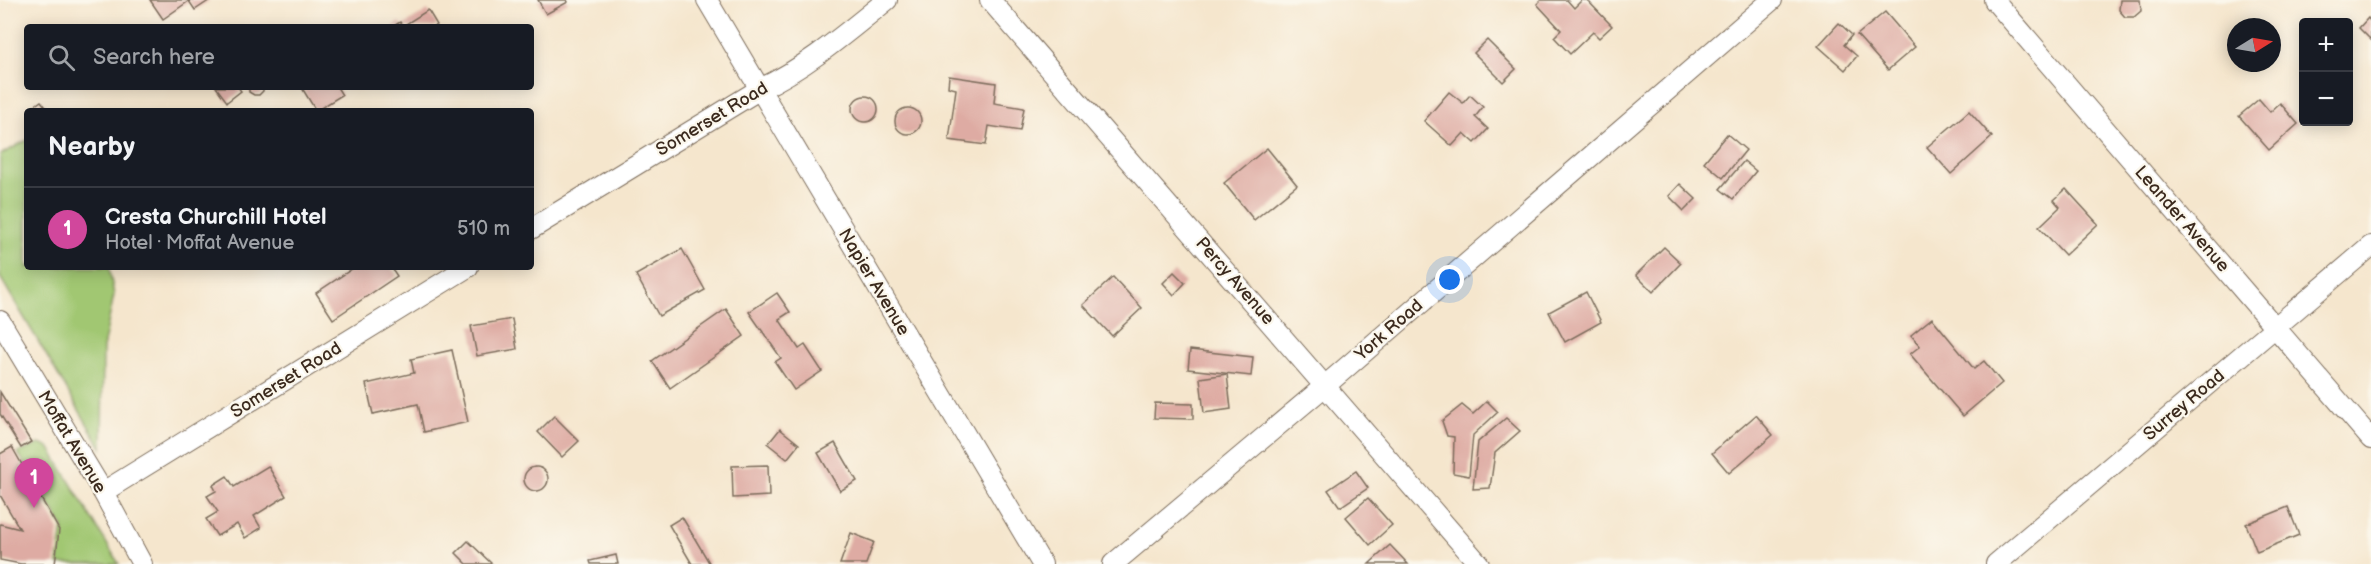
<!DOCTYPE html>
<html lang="en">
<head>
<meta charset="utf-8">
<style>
	:root { --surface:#171b24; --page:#242831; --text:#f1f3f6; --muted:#9ea1a6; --line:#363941; --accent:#0b8043 }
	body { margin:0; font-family:"Balsamiq Sans",sans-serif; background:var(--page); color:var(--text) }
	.controls { position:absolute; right:18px; top:18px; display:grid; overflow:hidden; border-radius:6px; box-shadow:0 3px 15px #0003 }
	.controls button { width:54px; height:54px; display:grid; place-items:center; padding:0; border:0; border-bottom:2px solid var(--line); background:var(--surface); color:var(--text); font:30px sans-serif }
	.compass { position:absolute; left:2227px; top:18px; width:54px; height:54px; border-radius:50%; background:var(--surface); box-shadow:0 3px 15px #0003; rotate:79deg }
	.you { position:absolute; left:1450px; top:280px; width:21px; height:21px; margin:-15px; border:4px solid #fff; border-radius:50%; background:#1a73e8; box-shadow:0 0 0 9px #1a73e833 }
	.badge { display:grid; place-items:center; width:39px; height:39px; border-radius:50%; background:var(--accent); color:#fff; font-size:20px; font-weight:700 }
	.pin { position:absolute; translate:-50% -50px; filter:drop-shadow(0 2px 3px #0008) }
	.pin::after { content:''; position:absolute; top:32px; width:21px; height:18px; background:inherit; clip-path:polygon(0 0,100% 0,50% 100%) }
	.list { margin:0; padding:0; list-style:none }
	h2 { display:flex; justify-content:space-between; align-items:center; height:78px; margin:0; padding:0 24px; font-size:26px }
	h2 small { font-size:20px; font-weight:400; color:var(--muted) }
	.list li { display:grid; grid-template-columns:39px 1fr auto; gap:18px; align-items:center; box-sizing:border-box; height:84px; padding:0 24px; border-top:2px solid var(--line) }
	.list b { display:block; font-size:22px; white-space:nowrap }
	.list p { margin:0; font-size:20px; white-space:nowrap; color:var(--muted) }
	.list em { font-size:20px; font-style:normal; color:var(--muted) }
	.icon { flex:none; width:33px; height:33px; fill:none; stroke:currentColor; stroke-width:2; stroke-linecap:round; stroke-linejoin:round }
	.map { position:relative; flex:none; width:2371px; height:564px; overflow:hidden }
	.search { position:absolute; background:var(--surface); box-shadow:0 3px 15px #0003; left:24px; top:24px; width:510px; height:66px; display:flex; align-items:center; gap:15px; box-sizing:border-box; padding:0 21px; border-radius:6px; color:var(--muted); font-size:22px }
	.panel { position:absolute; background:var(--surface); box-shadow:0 3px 15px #0003; left:24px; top:108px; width:510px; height:162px; border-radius:6px }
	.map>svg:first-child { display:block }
	.green { fill:#a1c772; stroke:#6e7848; stroke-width:1.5 }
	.building { fill:#deaba3 }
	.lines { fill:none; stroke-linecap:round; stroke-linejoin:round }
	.minor-casing { stroke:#7c6c5b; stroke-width:22 }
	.minor { stroke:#fff; stroke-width:20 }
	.labels { text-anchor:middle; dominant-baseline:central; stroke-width:4.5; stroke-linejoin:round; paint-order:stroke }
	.street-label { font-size:18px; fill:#3b2a1e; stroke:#fbf7ec }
</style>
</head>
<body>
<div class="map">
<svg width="2371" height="564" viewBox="0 0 2371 564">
	<rect width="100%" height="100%" fill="#fbf7ec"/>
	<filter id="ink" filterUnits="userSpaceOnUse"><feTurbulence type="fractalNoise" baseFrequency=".0167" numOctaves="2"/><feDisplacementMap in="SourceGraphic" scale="12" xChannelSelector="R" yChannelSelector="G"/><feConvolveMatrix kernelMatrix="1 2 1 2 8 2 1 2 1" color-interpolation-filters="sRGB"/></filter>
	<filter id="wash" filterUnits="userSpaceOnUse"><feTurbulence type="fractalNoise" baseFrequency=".008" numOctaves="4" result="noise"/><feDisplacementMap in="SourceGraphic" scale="24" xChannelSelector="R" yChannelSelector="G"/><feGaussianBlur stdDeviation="1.35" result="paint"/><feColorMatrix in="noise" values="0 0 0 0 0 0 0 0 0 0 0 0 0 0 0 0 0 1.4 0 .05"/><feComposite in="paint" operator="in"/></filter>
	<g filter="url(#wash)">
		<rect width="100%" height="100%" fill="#f5e6cd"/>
		<g class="green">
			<path d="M27,140V267H109L114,295L103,348L102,449L0,277V155Z"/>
			<path d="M39,444L49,447L119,564H58L63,527L18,453Z"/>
		</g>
		<g id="blocks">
			<g class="building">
				<path d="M150,0H210L195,10L189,1L163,19Z"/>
				<path d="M538,0H567L568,2L546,14Z"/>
				<path d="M1541,0H1567L1574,8L1582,0H1587L1612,26L1599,38L1593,32L1570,54L1554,37L1561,30L1537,4Z"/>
				<path d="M2120,0H2140L2141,11L2134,17H2125L2119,10Z"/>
				<path d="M428,10L437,25L434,27H392L400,22L403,26Z"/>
				<path d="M1885,12L1915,47L1888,70L1857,35Z"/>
				<path d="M2368,18L2371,22V40L2359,28Z"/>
				<path d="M1839,23L1852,35L1844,45L1857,56L1845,70L1818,46Z"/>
				<path d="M1487,40L1516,69L1503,82L1474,53Z"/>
				<path d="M949,76L996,83L994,103L1024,108L1020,131L989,126L986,145L949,140L956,89L948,87Z"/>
				<path d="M216,87H238L241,91L227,102Z"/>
				<path d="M249,87H263V91L259,95H254L249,92Z"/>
				<path d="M304,87H337L342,95L316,111L302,88Z"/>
				<path d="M1449,92L1463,103L1470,95L1483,107L1475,117L1488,129L1475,143L1464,133L1452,146L1424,121Z"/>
				<circle cx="865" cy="109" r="13"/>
				<path d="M2259,99L2270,112L2280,103L2298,124L2269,150L2239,116Z"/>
				<path d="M41,101L49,111H31L30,109Z"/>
				<circle cx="908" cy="121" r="13"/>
				<path d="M1969,111L1992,137L1951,174L1927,147Z"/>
				<path d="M1727,134L1746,150L1723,178L1704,162Z"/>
				<path d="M1267,148L1297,185L1254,220L1224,183Z"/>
				<path d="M1744,161L1756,171L1733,199L1720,189Z"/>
				<path d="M1680,184L1696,199L1684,211L1669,196Z"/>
				<path d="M2066,189L2098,224L2065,255L2039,227L2060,207L2054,200Z"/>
				<path d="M1664,247L1681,263L1653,292L1636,275Z"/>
				<path d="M682,249L705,290L659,316L636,275Z"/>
				<path d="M355,267H391L397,276L333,319L316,293Z"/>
				<path d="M1174,272L1185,283L1174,295L1163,283Z"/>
				<path d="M1113,277L1142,308L1112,336L1083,305Z"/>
				<path d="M1586,292L1601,322L1565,342L1549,312Z"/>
				<path d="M777,293L790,312L779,319L799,349L805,345L822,371L794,390L775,362L781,358L749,312Z"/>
				<path d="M726,309L744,336L670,388L652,361Z"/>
				<path d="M1932,318L1974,369L1984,361L2002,383L1963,416L1910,354L1920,346L1911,335Z"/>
				<path d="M512,319L517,349L477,356L471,326Z"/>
				<path d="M452,350L468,422L424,432L418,404L373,414L366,384L414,373L411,359Z"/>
				<path d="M1190,350L1253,357L1251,376L1188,369Z"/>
				<path d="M1227,374L1231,409L1204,413L1200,378Z"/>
				<path d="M0,392L31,442L21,448L0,414Z"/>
				<path d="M1487,401L1498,412L1473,435L1469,476L1453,473L1454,437L1447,436L1442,421L1462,405L1473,414Z"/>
				<path d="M1155,403L1193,404V419L1154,418Z"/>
				<path d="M1756,415L1773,435L1729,473L1712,453Z"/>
				<path d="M554,416L579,441L562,457L538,432Z"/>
				<path d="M1506,418L1520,431L1495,453L1490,488L1473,489L1478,442Z"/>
				<path d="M780,429L799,444L787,459L768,444Z"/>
				<path d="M835,443L857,481L840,491L818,453Z"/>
				<path d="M12,447L59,530L55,564H21L0,560V524L20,529L0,495V454Z"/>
				<path d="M768,465L769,496L733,498L732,466Z"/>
				<path d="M268,466L286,496L254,516L261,528L245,538L237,524L217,536L206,519L218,512L207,496L216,491L213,485L227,476L234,487Z"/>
				<circle cx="536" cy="479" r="12"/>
				<path d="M1356,471L1368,488L1340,507L1328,490Z"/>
				<path d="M1368,498L1392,525L1370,545L1346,517Z"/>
				<path d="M2288,507L2299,535L2257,552L2246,524Z"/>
				<path d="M682,517L710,564H692L669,525Z"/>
				<path d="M851,533L874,542L866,564H840Z"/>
				<path d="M468,541L492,564H467L456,553Z"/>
				<path d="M1390,545L1408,564H1369Z"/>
				<path d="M616,555L618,564H591L590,561Z"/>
			</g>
		</g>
	</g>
	<g filter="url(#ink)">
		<use href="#blocks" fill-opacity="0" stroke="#7c6c5b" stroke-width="1.5"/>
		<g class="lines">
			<defs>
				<g id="minor">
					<path d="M707,0L1042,564"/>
					<path d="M990,0L1479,564"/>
					<path d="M1994,0L2371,439"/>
					<path d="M531,229L760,89C807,67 846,33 887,0"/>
					<path d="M0,321L103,492L142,564"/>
					<path d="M103,492L468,267"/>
					<path d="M1113,564L1326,385L1772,0"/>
					<path d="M1996,564L2371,246"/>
				</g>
			</defs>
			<use href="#minor" class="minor-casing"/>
			<use href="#minor" class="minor"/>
		</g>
	</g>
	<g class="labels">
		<g class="street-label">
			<text transform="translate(712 119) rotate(-31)">Somerset Road</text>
			<text transform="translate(2182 219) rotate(49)">Leander Avenue</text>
			<text transform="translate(1235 281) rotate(49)">Percy Avenue</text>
			<text transform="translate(874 282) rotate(59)">Napier Avenue</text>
			<text transform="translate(1389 330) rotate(-41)">York Road</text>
			<text transform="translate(286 380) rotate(-32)">Somerset Road</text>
			<text transform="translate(2184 405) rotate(-40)">Surrey Road</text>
			<text transform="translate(72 442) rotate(59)">Moffat Avenue</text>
		</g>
	</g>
</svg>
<div class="controls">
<button>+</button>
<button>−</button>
</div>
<svg class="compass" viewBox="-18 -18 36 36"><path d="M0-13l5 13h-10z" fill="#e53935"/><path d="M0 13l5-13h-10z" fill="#9ea1a6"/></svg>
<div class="you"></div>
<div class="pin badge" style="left:34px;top:508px;background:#d1479c">1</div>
<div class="search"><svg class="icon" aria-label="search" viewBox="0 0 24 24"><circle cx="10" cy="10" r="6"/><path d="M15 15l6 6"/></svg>Search here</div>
<section class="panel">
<h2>Nearby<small></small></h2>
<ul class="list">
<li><span class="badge" style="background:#d1479c">1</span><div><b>Cresta Churchill Hotel</b><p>Hotel · Moffat Avenue</p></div><em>510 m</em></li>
</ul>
</section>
</div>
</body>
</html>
